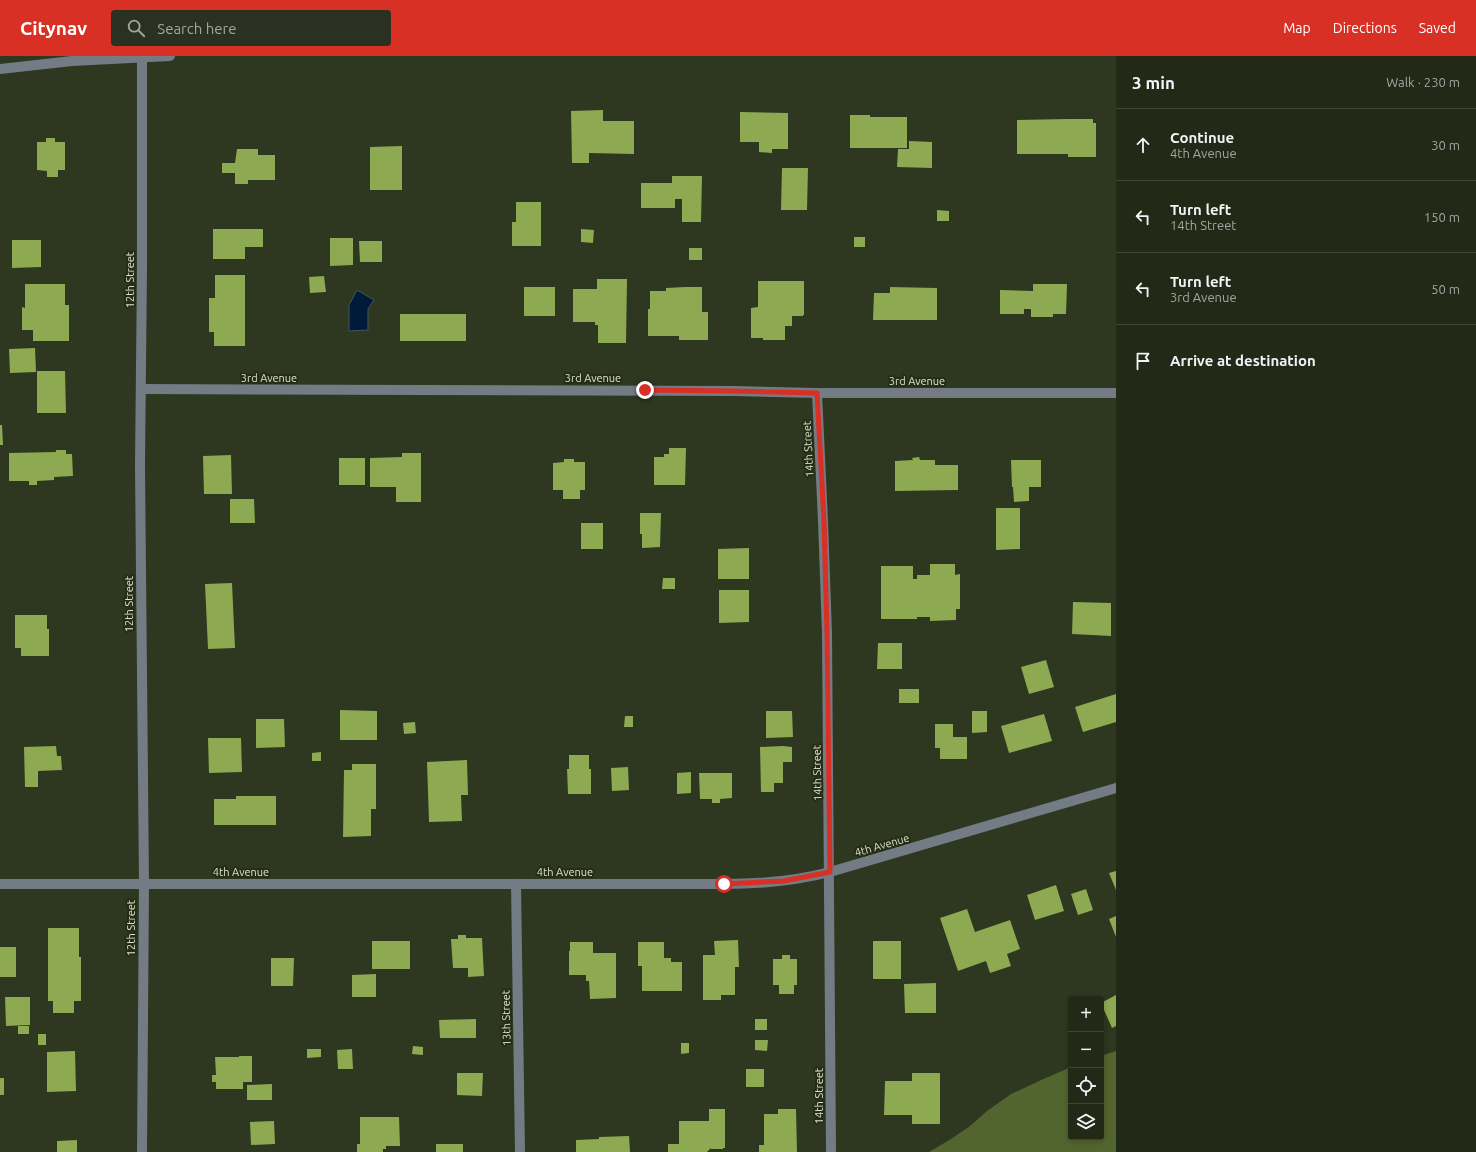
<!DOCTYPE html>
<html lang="en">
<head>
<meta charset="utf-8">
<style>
	:root { --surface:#222917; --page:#2a3120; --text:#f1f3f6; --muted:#a2a6a1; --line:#3f4536; --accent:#d93025 }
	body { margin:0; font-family:Ubuntu,sans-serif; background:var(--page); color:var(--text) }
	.controls { position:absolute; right:12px; bottom:12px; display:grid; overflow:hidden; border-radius:4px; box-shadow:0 2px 6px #0003 }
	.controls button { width:36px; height:36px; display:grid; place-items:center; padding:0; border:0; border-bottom:1px solid var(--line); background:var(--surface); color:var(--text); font:20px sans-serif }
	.stop { position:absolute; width:12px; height:12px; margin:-9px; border:3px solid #d93025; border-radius:50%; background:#fff }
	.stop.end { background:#d93025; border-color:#fff; box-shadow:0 1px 4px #0008 }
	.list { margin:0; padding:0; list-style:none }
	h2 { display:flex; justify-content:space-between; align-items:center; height:52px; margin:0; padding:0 16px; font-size:17px }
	h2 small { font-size:13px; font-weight:400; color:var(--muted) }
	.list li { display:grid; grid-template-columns:26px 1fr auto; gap:12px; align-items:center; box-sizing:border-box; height:72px; padding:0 16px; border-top:1px solid var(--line) }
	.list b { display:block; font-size:15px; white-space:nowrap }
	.list p { margin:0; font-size:13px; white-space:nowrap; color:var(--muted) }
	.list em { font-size:13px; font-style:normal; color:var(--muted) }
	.icon { flex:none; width:22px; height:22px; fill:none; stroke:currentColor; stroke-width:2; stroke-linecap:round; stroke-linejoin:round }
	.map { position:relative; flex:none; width:1116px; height:1096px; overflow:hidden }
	header { display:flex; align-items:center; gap:24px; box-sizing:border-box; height:56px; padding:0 20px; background:var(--accent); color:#fff }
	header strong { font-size:19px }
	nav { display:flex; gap:22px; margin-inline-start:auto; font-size:14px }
	.search { width:280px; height:36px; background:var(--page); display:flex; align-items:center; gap:10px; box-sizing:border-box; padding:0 14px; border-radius:4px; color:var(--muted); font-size:15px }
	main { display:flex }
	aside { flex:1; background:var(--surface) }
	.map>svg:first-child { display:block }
	.green { fill:#53652f }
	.water { fill:#001a3a; stroke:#425668 }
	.building { fill:#8daa52 }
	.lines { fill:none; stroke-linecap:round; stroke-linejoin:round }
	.minor { stroke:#737b85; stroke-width:10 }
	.route { stroke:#d93025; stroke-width:5 }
	.labels { text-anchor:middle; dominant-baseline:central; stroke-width:4; stroke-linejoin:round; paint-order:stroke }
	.street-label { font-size:11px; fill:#dce1d3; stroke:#252d15 }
</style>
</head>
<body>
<header>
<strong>Citynav</strong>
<div class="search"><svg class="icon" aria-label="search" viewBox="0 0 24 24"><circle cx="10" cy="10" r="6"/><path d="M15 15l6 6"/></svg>Search here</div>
<nav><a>Map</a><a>Directions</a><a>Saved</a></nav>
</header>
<main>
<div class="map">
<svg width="1116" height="1096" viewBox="0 0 1116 1096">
	<rect width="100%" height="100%" fill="#2e371f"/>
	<path class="green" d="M1116,995V1096H929L951,1083L970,1070L987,1055L1011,1038L1039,1025L1071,1011V1081H1101V1000Z"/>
	<path class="water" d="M357,234L374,244L368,253V274L349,275V249Z"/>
	<g class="building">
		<path d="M603,54V65H634V98L589,97V107H572L571,55Z"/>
		<path d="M740,56L788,57V93H772V97L759,96V86H740Z"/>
		<path d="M850,59H870V61H907V92H850Z"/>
		<path d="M1067,63H1093V67H1096V101H1068V98H1017V64Z"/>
		<path d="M46,82H55V86H65V114H58V121H47V115L37,114V86H46Z"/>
		<path d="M909,85L932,86V112L897,111L898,93H909Z"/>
		<path d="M402,90V134H370V91Z"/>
		<path d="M237,93H258V99H275V124H248V128H235V117H222V107H235Z"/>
		<path d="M782,112H808L807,154H781Z"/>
		<path d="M672,120H702L701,166H682V143H675V152H641V127H672Z"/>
		<path d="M516,146H541V190H512V166H516Z"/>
		<path d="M937,154L949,155V165H937Z"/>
		<path d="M213,173H263V191H245V203H213Z"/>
		<path d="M581,173L594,174L593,187L581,186Z"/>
		<rect x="854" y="181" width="11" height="10"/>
		<path d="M330,182H353V209L330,210Z"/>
		<path d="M12,184H41V211L12,212Z"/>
		<path d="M359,185H382V206H360Z"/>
		<rect x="689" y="192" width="13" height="12"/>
		<path d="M215,219H245V290H214V276H209V242H215Z"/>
		<path d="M324,220L326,236L310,237L309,221Z"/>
		<path d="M597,223H627L626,287H598V269H595V266H573V233H597Z"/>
		<path d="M758,225H804V259H803V260H792V270H785V284H763V282H751V252L758,251Z"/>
		<path d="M25,228H65V249H69V285H33V274H22V251L25,252Z"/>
		<path d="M1033,228H1067L1066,258H1053V261H1031V253H1024V258H1000V234L1033,235Z"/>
		<rect x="524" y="231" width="31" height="29"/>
		<path d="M685,231H702V256H708V284H679V280H648V253H650V235H666V232Z"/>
		<path d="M890,231L937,232V264H873L874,237H890Z"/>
		<rect x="400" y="258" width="66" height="27"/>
		<path d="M35,292L36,316L10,317L9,293Z"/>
		<path d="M37,315H65L66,357H37Z"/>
		<path d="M0,369H2L3,389H0Z"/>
		<path d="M669,392H686L685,429H654V401H664V398H669Z"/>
		<path d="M56,394H66V398H72L73,420L54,421V424L37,425V429H29V425H9V397L56,396Z"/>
		<path d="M402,397H421V446H396V431H370V402L402,401Z"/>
		<path d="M231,399L232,438H204L203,400Z"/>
		<path d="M919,401L920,404H935V409H958V434L895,435V405L913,404L912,402Z"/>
		<rect x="339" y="402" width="26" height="27"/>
		<path d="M564,403H574V406H585V434H580V443H563V434H553V407L564,406Z"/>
		<path d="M1011,404H1041V431H1029V445L1014,446L1013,431H1012Z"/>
		<path d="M230,443H254L255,467H230Z"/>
		<path d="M996,452H1020V493L996,494Z"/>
		<path d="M640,457H661L660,491L642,492V478H640Z"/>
		<rect x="581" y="467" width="22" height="26"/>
		<path d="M749,492V523H718V493Z"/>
		<path d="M930,508H955V519L960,518V553H956V564L930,565V561H917V563H881V510H913V523H917V519H930Z"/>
		<path d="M663,522H675V533H662Z"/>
		<path d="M232,527L235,592L208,593L205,528Z"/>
		<path d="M719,534H749V566L719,567Z"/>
		<path d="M1073,546L1111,547V580L1072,578Z"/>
		<path d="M15,559H47V573H49V600H21V592H15Z"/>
		<path d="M878,587H902V613H877Z"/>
		<path d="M1046,604L1054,631L1029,638L1021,611Z"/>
		<rect x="899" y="633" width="20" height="14"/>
		<path d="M1116,638V666L1083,676L1075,651Z"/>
		<path d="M340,654L377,655V684H340Z"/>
		<path d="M766,655H792L793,681L766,682Z"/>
		<path d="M972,655H987V676L972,677Z"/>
		<path d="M1044,658L1052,685L1009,697L1001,670Z"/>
		<path d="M625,660H633V671H624Z"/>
		<path d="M256,663H284L285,691L256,692Z"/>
		<path d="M415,666L416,677L404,678L403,667Z"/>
		<path d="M935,668H953V681H967V703H940V692H935Z"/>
		<path d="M208,682H241L242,716L209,717Z"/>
		<path d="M56,690L57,700H61L62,714L38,715V731H25L24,691Z"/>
		<path d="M783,690L792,691V706H783V727H774V736H761L760,691Z"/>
		<path d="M321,696V705H312V697Z"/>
		<path d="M569,699H589V713H591V738H568L567,713H569Z"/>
		<path d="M467,704L468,739H461L462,765L429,766L427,706Z"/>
		<path d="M352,708H376V753H371V780L343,781L344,714H352Z"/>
		<path d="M628,711L629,734L612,735L611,712Z"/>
		<path d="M691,716V737L677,738V717Z"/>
		<path d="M699,717H732V742L720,743V747H712V743H700Z"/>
		<path d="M236,740H276V769H214V743H236Z"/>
		<path d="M1116,815V834L1109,817Z"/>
		<path d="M1056,829L1064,855L1035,864L1027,839Z"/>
		<path d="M1086,833L1093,854L1078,859L1071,838Z"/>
		<path d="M967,853L975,876L1010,864L1020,893L1007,898L1011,910L990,917L986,905L958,915L940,862Z"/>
		<path d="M1116,860V881L1109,863Z"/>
		<path d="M48,872H79V901H81V945H74V957H53V945H48Z"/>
		<path d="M458,879H466V882H482L484,920L468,921V912H453L451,883H458Z"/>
		<path d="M738,884L739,911H735V939H721V944H703V899H715L714,885Z"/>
		<rect x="372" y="885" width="38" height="28"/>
		<rect x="873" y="885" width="28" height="38"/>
		<path d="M570,886H593V897H616V942L590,943L589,925H586V919H569V895H570Z"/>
		<path d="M638,886H664V902H671V906H682V935H642V910H638Z"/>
		<rect x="0" y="891" width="16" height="30"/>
		<path d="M782,899H790V903H797V929H794V938H779V929H773V903H782Z"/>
		<path d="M271,902H294L293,930H271Z"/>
		<path d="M376,918V941H352V919Z"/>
		<path d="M936,927V957H905L904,928Z"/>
		<path d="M1116,939V970L1112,972L1101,947Z"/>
		<path d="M5,941H30V969L6,970Z"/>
		<path d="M476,963V982H440L439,964Z"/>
		<rect x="755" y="963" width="12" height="11"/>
		<rect x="18" y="970" width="11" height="8"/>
		<rect x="38" y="978" width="8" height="11"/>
		<path d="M755,984H768L767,995L755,994Z"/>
		<path d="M681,987H689V997L681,998Z"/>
		<path d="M413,990L423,991V999L412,998Z"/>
		<path d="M307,993H321V1001L307,1002Z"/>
		<path d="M352,993L353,1013H338L337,994Z"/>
		<path d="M75,995L76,1035L47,1036V996Z"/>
		<path d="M239,1000H252V1026H243V1033H216V1026H212V1019H216L215,1001H239Z"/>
		<rect x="746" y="1013" width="18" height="18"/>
		<path d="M457,1017H483L482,1040L457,1039Z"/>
		<path d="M912,1017H940V1068H912V1059H884L885,1025H912Z"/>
		<rect x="0" y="1022" width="4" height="17"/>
		<path d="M272,1028V1044H247V1029Z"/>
		<path d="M709,1053H725V1092H723V1093H711V1092L707,1096H668V1088H679V1065H709Z"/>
		<path d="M778,1053H796L797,1096H759V1089H764V1058H778Z"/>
		<path d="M360,1061H399L400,1090H386V1093H383V1096H357V1088H360Z"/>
		<path d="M274,1065L275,1088L251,1089L250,1066Z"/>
		<path d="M629,1080L630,1096H576V1084L599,1083V1081Z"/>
		<path d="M77,1084V1096H57V1085Z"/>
		<rect x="436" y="1088" width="27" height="8"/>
	</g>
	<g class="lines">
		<g class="minor">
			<path d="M142,0V211L140,410L144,828L142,1096"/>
			<path d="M0,13L72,5L170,0"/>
			<path d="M141,333L734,335L817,337H1116"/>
			<path d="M817,337L823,465L827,577L831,1096"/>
			<path d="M0,828H724C760,828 795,825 830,816L1116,732"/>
			<path d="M516,828L520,1096"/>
		</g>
	</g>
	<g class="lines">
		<path class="route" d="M645,334L734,335L817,337L824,465L827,577L830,816L784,825L724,828"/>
	</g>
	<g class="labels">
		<g class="street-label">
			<text transform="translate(130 224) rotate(-90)">12th Street</text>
			<text x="269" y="322">3rd Avenue</text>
			<text x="593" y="322">3rd Avenue</text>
			<text x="917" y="325">3rd Avenue</text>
			<text transform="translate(808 393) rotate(-93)">14th Street</text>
			<text transform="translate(129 548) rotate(-90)">12th Street</text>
			<text transform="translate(817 717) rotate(-91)">14th Street</text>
			<text transform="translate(882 789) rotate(-16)">4th Avenue</text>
			<text x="241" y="816">4th Avenue</text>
			<text x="565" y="816">4th Avenue</text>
			<text transform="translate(131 872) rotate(-90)">12th Street</text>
			<text transform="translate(506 962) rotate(-91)">13th Street</text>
			<text transform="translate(819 1040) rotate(-90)">14th Street</text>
		</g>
	</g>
</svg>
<div class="controls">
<button>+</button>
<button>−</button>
<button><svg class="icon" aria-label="locate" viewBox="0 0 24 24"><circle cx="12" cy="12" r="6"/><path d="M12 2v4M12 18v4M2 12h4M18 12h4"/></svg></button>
<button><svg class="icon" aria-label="layers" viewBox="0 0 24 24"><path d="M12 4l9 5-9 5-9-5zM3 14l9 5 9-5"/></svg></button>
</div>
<div class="stop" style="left:724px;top:828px"></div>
<div class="stop end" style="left:645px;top:334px"></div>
</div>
<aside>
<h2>3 min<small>Walk · 230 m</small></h2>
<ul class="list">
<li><svg class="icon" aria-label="ahead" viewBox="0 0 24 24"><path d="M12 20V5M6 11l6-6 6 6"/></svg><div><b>Continue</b><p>4th Avenue</p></div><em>30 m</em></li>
<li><svg class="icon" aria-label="left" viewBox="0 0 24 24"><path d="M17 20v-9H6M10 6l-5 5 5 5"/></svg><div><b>Turn left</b><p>14th Street</p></div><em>150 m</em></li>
<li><svg class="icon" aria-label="left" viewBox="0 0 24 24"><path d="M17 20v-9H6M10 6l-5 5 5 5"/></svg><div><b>Turn left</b><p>3rd Avenue</p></div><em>50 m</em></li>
<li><svg class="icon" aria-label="arrive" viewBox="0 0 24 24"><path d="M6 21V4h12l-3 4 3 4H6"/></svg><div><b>Arrive at destination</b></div></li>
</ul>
</aside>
</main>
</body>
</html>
